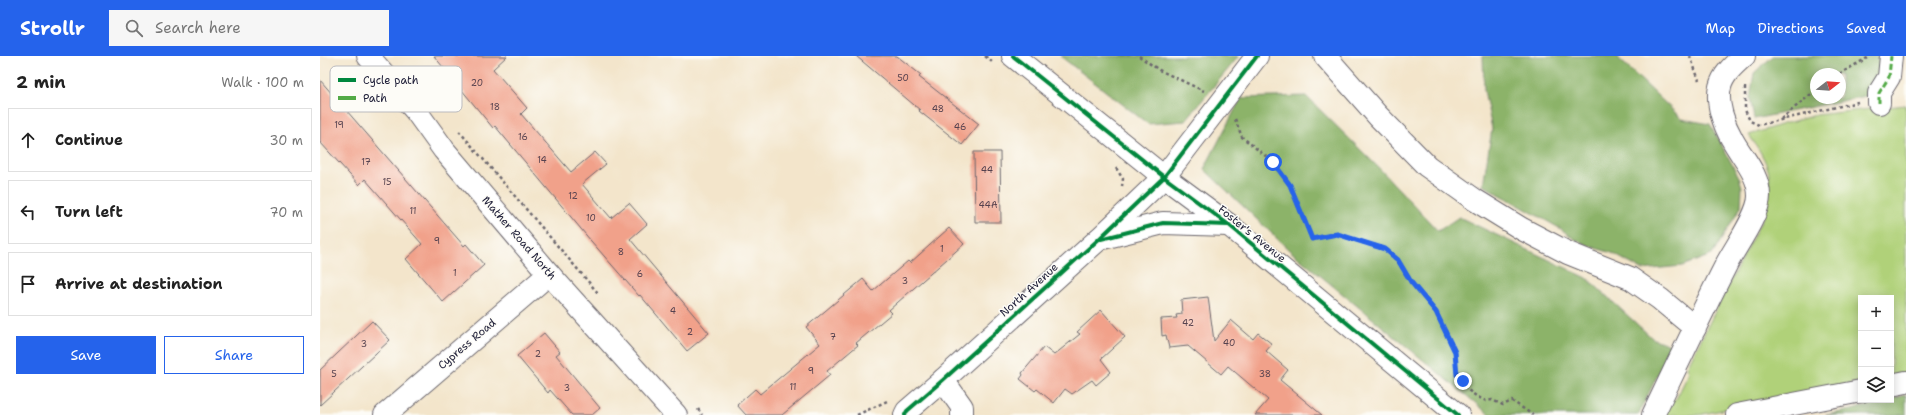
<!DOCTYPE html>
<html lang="en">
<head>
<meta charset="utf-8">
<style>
	:root { --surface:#fff; --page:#f6f6f6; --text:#222; --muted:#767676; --line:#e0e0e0; --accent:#2563eb }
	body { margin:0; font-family:"Shantell Sans",sans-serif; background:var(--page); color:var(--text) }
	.controls { position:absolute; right:12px; bottom:12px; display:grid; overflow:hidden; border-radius:0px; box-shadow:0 2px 10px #0003 }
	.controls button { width:36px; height:36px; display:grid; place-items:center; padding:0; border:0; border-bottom:1px solid var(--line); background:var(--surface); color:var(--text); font:20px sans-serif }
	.compass { position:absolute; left:1490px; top:12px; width:36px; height:36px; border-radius:50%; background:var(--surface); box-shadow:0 2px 10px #0003; rotate:73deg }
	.stop { position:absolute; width:12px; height:12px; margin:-9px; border:3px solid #2563eb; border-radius:50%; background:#fff }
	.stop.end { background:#2563eb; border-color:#fff; box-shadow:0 1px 4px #0008 }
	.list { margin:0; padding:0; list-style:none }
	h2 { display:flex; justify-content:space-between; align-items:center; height:52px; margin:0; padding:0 16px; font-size:17px }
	h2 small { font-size:13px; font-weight:400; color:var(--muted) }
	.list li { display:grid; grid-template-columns:26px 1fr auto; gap:12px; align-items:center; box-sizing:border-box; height:64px; margin:0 8px 8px; padding:0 8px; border:1px solid var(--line); border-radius:0px }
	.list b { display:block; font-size:15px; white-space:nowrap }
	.list em { font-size:13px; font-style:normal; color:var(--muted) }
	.actions { display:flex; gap:8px; padding:12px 16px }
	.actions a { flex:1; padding:9px 0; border:1px solid var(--accent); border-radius:0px; text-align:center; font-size:14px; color:var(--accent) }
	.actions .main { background:var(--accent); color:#fff }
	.icon { flex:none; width:22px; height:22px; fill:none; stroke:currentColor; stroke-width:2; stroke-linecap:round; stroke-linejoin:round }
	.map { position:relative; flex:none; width:1586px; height:359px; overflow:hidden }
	header { display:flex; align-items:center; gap:24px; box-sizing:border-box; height:56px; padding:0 20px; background:var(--accent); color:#fff }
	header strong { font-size:19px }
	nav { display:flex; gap:22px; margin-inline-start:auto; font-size:14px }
	.search { width:280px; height:36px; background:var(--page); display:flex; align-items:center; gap:10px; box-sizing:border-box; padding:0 14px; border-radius:0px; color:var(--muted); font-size:15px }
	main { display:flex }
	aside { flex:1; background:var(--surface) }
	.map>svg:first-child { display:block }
	.green { fill:#b0d179; stroke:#697a5a }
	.forest { fill:#8cb369; stroke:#576a52; fill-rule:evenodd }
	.building { fill:#f1a18a }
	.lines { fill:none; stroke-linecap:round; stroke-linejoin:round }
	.minor-casing { stroke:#6b666d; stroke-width:24 }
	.major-casing { stroke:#6b666d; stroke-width:24 }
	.path { stroke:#6b666d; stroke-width:2.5; stroke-dasharray:3 3; stroke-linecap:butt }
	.minor { stroke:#fff; stroke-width:22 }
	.major { stroke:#fff; stroke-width:22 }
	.quiet { stroke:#53aa46; stroke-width:3; stroke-dasharray:6 3; stroke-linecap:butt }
	.cycleway-casing { stroke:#fdfcf7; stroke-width:6 }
	.cycleway { stroke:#00873e; stroke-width:4 }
	.route { stroke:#2563eb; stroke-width:5 }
	.labels { text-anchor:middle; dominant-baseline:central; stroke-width:3; stroke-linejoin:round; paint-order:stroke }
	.number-label { font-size:9px; fill:#56424f }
	.street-label { font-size:11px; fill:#22223b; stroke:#fdfcf7 }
	.key { fill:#fdfcf7; stroke:#bbbbbf; stroke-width:1 }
	.key-label { font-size:11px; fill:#22223b }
</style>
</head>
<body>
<header>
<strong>Strollr</strong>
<div class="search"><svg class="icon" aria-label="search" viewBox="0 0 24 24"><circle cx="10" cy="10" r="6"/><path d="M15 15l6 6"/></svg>Search here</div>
<nav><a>Map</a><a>Directions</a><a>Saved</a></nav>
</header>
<main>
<aside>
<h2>2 min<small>Walk · 100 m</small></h2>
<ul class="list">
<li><svg class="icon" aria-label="ahead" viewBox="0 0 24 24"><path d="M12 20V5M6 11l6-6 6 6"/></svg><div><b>Continue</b></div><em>30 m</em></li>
<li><svg class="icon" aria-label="left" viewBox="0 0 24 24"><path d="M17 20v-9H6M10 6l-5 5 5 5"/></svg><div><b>Turn left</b></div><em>70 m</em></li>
<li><svg class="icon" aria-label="arrive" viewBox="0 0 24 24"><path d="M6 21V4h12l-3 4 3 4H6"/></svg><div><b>Arrive at destination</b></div></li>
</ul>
<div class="actions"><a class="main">Save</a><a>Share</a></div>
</aside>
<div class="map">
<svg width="1586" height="359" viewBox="0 0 1586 359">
	<rect width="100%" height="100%" fill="#fdfcf7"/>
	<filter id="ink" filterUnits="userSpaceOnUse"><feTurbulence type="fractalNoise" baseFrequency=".025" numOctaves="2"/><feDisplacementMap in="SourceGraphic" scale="8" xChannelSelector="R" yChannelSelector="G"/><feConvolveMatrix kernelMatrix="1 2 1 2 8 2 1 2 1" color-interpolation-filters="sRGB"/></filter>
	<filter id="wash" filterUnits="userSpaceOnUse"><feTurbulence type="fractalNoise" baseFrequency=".012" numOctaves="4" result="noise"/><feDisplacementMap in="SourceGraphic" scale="16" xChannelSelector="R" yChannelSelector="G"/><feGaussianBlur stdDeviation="0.9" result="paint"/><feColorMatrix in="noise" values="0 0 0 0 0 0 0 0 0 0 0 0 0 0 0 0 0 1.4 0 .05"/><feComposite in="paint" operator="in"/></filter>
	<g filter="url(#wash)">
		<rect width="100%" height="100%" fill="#f3e5cb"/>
		<path class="green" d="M1586,49V316L1571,320V242H1541V326L1424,349L1379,359H1343L1350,345L1356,343L1369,317L1367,311L1446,155C1455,122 1449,107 1429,79L1463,68L1496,59Z"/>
		<g class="forest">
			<path d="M740,0H919L865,65L828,68Z"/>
			<path d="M1163,0H1296L1362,63L1390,68L1419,121L1422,131L1421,151L1392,199L1362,210L1322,214L1292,197L1272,191L1254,183L1241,173L1163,129L1172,73L1164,34Z"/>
			<path d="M1453,0H1560L1567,6L1550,39L1434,63L1430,42L1434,17ZM1496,18H1520V42H1496Z"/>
			<path d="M986,40L1058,111L1118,175L1139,161L1267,222L1332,282L1352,290L1318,359H1170L969,194L884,113L921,42Z"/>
			<path d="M1586,339V359H1506L1532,354Z"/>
		</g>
		<g id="blocks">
			<g class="building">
				<path d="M114,0H187L173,13L207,52L201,58L251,116L275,96L286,108L262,128L291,162L309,147L327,168L310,183L389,277L367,295L320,239L319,240L271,185L175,70L173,72Z"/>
				<path d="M536,0H577L601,19L599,21L659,68L642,89L599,55L600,54Z"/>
				<path d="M0,24L144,190L146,188L164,209L123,246L86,203L102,188L45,123L39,129L0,86Z"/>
				<path d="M654,96H680L681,166H655Z"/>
				<path d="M629,172L644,188L569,254L572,257L536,287L538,289L507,315L510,319L462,359H426L417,349L435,333L440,338L500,288L486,271L543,223L553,235L588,205L590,207Z"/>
				<path d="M888,241L894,285L911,264L933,283L938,277L952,288L946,295L968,314L960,324L1002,359H935L948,344L908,310L901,318L868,290L849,292L846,279L842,280L841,263L857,262L856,259L862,258L861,244Z"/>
				<path d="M781,254L805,281L781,303L791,316L776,329L772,324L752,338L745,333L734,347L717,333L715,335L700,323L703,319L702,317L724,291L734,299L760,278L757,276Z"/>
				<path d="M52,265L70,284L0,349V314Z"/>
				<path d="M224,277L240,296L236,299L280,352L272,359H252L230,334L228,337L197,300Z"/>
			</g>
		</g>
	</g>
	<g filter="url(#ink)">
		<use href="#blocks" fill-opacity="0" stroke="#6b666d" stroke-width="1"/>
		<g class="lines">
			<defs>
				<g id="minor">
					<path d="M48,0L96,55L124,94L229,218L356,359"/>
					<path d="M1005,0L1058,60L1107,110L1155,144L1202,173L1248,197L1310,222L1340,243L1375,272"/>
					<path d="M1559,47V37L1569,21L1571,0"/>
					<path d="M623,324L642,351V359"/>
					<path d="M1571,329L1586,326"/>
					<path d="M65,359L229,218"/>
					<path d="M585,359L587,355L623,324L779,183L844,121L937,0"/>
					<path d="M1333,359C1357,309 1381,258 1406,209C1415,191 1439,159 1439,140C1439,118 1422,102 1412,83C1404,69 1396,47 1400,31C1403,18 1415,8 1424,0"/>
					<path d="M1417,359L1541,335"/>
				</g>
				<g id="major">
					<path d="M693,0L844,121L909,169L1138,359"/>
					<path d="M779,183L843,167L909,169"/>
				</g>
			</defs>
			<use href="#minor" class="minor-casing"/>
			<use href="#major" class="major-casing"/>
			<g class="path">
				<path d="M665,0L672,6"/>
				<path d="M819,0L839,14L884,35"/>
				<path d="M1370,0L1379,24"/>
				<path d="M1519,18L1549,1"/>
				<path d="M1425,31V54L1430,65L1439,69L1538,46"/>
				<path d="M915,63L922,81L953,106L970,129L992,183L1017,178L1065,193L1078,205L1091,226L1116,256L1135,295L1137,319L1148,334L1156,340L1166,345L1172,344L1183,349L1192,345L1213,359"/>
				<path d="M1461,63L1496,34"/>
				<path d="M139,75L278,237"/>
				<path d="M796,112L803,123L802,130"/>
				<path d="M378,353L382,359"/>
				<path d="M537,359L567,345"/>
			</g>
			<use href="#minor" class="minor"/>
			<use href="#major" class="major"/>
			<path class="quiet" d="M1559,47V37L1569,21L1571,0"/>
			<defs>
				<g id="cycleway">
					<path d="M693,0L844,121L909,169L1138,359"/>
					<path d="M781,183L843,167L909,169"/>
					<path d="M585,359L587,355L623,324L779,183L844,121L937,0"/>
				</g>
			</defs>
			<use href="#cycleway" class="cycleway-casing"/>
			<use href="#cycleway" class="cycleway"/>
		</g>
	</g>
	<g class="lines" filter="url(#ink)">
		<path class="route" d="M953,106L970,129L992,183L1017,178L1065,193L1078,204L1091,226L1116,256L1135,296L1137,319L1143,325"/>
	</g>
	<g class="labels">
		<g class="number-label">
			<text x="583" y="22">50</text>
			<text x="157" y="27">20</text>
			<text x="175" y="51">18</text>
			<text x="618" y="53">48</text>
			<text x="19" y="69">19</text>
			<text x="640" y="71">46</text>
			<text x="203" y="81">16</text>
			<text x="222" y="104">14</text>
			<text x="46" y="106">17</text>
			<text x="667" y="114">44</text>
			<text x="67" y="126">15</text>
			<text x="253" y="140">12</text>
			<text x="668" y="149">44A</text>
			<text x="93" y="155">11</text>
			<text x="271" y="162">10</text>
			<text x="117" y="185">9</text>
			<text x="622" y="193">1</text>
			<text x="301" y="196">8</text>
			<text x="135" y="217">1</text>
			<text x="320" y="218">6</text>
			<text x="585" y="225">3</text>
			<text x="353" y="255">4</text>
			<text x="868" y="267">42</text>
			<text x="370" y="276">2</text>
			<text x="513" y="281">7</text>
			<text x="909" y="287">40</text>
			<text x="44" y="288">3</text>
			<text x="218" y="298">2</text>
			<text x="491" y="315">9</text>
			<text x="14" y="318">5</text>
			<text x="945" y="318">38</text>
			<text x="473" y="331">11</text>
			<text x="247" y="332">3</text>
		</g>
		<g class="street-label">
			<text transform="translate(932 178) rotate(39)">Foster's Avenue</text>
			<text transform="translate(199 182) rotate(49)">Mather Road North</text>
			<text transform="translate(709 234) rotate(-42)">North Avenue</text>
			<text transform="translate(147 288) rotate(-40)">Cypress Road</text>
		</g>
	</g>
	<rect x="10" y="10" width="132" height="46" rx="6" class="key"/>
	<rect x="18" y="22" width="18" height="4" fill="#00873e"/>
	<rect x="18" y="40" width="18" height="4" fill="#53aa46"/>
	<g class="key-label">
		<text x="43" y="28">Cycle path</text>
		<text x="43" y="46">Path</text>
	</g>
</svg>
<div class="controls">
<button>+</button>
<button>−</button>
<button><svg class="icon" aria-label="layers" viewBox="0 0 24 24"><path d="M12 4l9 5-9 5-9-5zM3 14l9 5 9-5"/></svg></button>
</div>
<svg class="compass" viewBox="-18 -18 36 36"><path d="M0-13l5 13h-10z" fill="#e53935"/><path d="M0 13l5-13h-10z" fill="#767676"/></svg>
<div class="stop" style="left:953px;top:106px"></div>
<div class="stop end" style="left:1143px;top:325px"></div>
</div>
</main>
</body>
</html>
